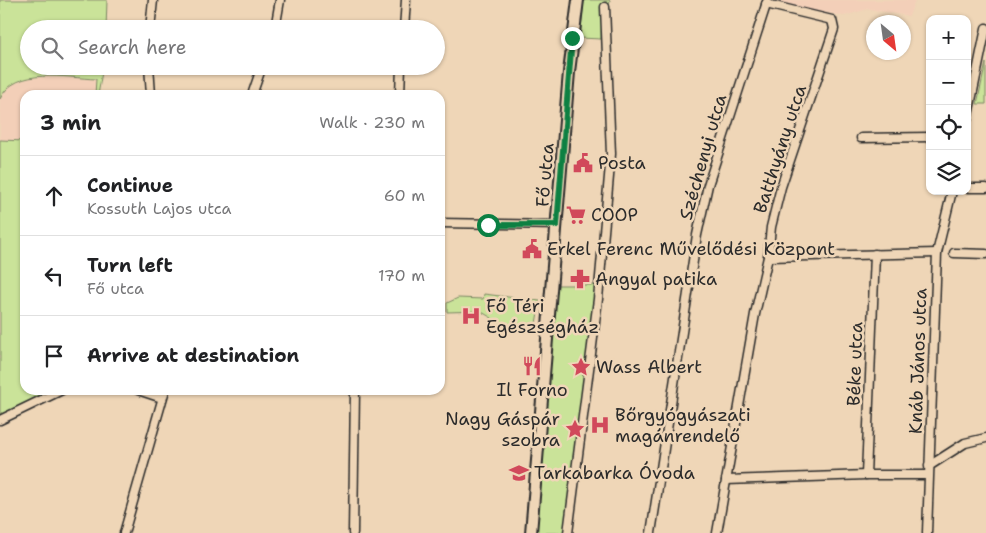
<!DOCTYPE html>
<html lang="en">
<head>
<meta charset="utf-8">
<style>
	:root { --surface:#fff; --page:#f2f2f2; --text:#202124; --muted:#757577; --line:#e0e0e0 }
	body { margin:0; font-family:"Shantell Sans",sans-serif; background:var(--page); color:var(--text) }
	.controls { position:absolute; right:15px; top:15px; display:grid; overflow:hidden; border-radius:10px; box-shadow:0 1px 4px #0004 }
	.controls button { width:45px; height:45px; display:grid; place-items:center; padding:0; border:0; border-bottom:1px solid var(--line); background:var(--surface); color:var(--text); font:25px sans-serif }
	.compass { position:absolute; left:866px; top:15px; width:45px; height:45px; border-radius:50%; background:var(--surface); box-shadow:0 1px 4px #0004; rotate:151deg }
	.stop { position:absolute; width:15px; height:15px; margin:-11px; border:4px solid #0b8043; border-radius:50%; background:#fff }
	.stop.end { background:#0b8043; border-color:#fff; box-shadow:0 1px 5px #0008 }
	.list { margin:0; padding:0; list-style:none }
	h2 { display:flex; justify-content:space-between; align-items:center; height:65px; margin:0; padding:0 20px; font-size:21px }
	h2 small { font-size:16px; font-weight:400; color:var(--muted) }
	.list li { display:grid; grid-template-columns:32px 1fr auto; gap:15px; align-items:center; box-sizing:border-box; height:80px; padding:0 20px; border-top:1px solid var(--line) }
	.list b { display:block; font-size:19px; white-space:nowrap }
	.list p { margin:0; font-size:16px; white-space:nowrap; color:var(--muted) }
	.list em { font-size:16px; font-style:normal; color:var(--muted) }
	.icon { flex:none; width:28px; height:28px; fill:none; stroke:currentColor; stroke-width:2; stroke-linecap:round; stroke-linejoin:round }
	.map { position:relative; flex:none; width:986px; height:533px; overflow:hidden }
	.search { position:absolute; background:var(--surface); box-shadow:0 1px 4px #0004; left:20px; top:20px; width:425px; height:55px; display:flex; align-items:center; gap:12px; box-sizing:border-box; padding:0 18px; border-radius:28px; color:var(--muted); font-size:19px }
	.panel { position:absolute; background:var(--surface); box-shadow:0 1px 4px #0004; left:20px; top:90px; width:425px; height:305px; border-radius:15px }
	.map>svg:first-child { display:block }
	.built { fill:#f3cfb8 }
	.green { fill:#cae399; stroke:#7a8762 }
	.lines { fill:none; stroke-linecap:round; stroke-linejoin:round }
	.street-casing { stroke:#2b2b2b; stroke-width:11 }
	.secondary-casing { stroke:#2b2b2b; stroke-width:14 }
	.street { stroke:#efd6b7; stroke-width:8 }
	.secondary { stroke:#efd6b7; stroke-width:10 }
	.route { stroke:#0b8043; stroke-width:6 }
	.labels { text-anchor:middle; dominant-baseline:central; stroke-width:5; stroke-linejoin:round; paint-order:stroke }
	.street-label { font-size:18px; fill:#2b2b2b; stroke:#efd6b7 }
	.poi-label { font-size:18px; fill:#2b2b2b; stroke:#efd6b7; text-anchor:start }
</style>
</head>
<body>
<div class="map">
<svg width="986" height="533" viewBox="0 0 986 533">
	<rect width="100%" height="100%" fill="#efd6b7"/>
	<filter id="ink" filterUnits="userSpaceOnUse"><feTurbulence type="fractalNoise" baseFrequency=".02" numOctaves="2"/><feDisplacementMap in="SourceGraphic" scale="10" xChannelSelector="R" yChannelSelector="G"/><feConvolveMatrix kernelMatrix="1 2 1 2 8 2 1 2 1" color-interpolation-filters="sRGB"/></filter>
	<g filter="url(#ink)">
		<g class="built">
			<path d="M778,0H915L909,16L868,9L844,16L776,4Z"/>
			<path d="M30,77L96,79L95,95H25V141L0,140V99L2,94L12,85Z"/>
		</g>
		<g class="green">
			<path d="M0,0H107L106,29H29V66H103L98,95H95L96,79C67,78 15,66 0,99Z"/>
			<path d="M584,0H610L609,8L602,9L601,39L580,38Z"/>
			<path d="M986,63V104H977Z"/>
			<path d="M0,140L25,141V390H62L0,420Z"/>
			<path d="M551,285H599L568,533H531Z"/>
			<path d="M484,294L540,301L535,329L491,325L492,318L480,311L447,312V303L458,298L483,299Z"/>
		</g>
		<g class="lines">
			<defs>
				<g id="street">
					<path d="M150,29L153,0"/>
					<path d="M275,29L280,0"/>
					<path d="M404,29L406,0"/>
					<path d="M149,66L151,95"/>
					<path d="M252,95L262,66"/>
					<path d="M400,95L401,66"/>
					<path d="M967,120L986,28"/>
					<path d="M861,138L930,137"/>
					<path d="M967,188H986"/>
					<path d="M440,223L557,225"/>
					<path d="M954,253L986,254"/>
					<path d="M768,257L937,253"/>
					<path d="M138,390L162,398"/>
					<path d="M0,420L62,390"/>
					<path d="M929,466L965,443L986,438"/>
					<path d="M866,475L875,254"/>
					<path d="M726,480L866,475H928"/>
					<path d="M124,533L165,390"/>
					<path d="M353,533L355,390"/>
					<path d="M568,533L598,299L611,154L605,7"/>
					<path d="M651,533L697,235L708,185L767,2"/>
					<path d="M717,533L755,314L768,257L771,227L781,187L834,29L832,20L766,4"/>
					<path d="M927,533L937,253L952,191"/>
				</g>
				<path id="secondary" d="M531,533L569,72L578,0"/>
			</defs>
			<use href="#street" class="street-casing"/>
			<use href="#secondary" class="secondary-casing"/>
			<use href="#street" class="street"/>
			<use href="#secondary" class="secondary"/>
		</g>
	</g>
	<g class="lines" filter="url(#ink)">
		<path class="route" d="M488,225H557L572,38"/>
	</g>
	<defs>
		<symbol id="civic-bare" viewBox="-9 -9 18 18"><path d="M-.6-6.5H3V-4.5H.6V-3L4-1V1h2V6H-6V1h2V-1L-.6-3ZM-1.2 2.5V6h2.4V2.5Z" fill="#d1495b" stroke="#efd6b7" stroke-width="2.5" paint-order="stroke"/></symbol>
		<symbol id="supermarket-bare" viewBox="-9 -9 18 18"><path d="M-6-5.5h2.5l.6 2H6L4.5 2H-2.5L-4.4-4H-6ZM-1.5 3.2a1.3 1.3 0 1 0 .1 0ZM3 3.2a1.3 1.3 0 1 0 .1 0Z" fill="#d1495b" stroke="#efd6b7" stroke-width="2.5" paint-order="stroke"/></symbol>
		<symbol id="pharmacy-bare" viewBox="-9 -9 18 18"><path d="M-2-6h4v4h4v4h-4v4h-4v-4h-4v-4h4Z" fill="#d1495b" stroke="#efd6b7" stroke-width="2.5" paint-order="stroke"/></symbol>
		<symbol id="hospital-bare" viewBox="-9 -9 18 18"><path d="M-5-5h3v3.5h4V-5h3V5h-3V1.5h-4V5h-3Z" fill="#d1495b" stroke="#efd6b7" stroke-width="2.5" paint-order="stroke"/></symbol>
		<symbol id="restaurant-bare" viewBox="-9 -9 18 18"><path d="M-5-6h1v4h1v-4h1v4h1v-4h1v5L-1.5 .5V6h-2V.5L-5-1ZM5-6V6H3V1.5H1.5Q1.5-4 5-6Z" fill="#d1495b" stroke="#efd6b7" stroke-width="2.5" paint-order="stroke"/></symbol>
		<symbol id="sight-bare" viewBox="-9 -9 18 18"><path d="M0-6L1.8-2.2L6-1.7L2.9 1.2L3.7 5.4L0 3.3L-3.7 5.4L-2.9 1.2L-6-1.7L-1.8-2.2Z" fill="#d1495b" stroke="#efd6b7" stroke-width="2.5" paint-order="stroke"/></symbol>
		<symbol id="school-bare" viewBox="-9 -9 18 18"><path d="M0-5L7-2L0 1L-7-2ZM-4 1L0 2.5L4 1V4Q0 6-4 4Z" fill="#d1495b" stroke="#efd6b7" stroke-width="2.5" paint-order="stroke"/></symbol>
	</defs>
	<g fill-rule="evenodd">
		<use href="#civic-bare" x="569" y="149" width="28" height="28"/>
		<use href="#supermarket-bare" x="562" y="201" width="28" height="28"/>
		<use href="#civic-bare" x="518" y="235" width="28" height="28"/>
		<use href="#pharmacy-bare" x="566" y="265" width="28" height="28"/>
		<use href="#hospital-bare" x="457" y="302" width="28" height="28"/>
		<use href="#restaurant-bare" x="518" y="352" width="28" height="28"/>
		<use href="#sight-bare" x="567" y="353" width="28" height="28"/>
		<use href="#hospital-bare" x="586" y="411" width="28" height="28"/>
		<use href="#sight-bare" x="561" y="415" width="28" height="28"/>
		<use href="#school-bare" x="505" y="459" width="28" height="28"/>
	</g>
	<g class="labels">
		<g class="street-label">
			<text transform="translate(780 149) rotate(-72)">Batthyány utca</text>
			<text transform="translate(703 157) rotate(-74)">Széchenyi utca</text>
			<text transform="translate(545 175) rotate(-85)">Fő utca</text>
			<text transform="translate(918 361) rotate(-88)">Knáb János utca</text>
			<text transform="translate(855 364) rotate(-88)">Béke utca</text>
		</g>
		<g class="poi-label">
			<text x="598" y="163">Posta</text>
			<text x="591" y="215">COOP</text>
			<text x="547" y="249">Erkel Ferenc Művelődési Központ</text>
			<text x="595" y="279">Angyal patika</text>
			<text x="486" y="306">Fő Téri<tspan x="486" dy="21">Egészségház</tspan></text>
			<text x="596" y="367">Wass Albert</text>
			<text x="532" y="390" text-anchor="middle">Il Forno</text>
			<text x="615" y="415">Bőrgyógyászati<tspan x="615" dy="21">magánrendelő</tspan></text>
			<text x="560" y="419" text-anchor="end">Nagy Gáspár<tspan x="560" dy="21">szobra</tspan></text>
			<text x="534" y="473">Tarkabarka Óvoda</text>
		</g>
	</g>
</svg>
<div class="controls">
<button>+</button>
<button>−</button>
<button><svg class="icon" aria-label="locate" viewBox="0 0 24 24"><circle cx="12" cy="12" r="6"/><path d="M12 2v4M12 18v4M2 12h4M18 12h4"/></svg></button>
<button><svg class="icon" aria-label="layers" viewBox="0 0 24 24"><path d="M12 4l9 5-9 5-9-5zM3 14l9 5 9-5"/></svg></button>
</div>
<svg class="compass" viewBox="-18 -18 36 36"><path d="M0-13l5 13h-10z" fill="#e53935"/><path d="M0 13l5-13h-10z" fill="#757577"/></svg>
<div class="stop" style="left:488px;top:225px"></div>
<div class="stop end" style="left:572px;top:38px"></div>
<div class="search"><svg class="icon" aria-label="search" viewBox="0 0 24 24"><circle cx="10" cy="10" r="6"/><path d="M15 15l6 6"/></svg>Search here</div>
<section class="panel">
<h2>3 min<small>Walk · 230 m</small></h2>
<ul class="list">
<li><svg class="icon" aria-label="ahead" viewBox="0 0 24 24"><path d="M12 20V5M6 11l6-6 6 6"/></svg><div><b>Continue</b><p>Kossuth Lajos utca</p></div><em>60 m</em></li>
<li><svg class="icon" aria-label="left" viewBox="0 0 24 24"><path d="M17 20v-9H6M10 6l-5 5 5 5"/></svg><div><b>Turn left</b><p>Fő utca</p></div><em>170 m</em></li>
<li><svg class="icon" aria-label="arrive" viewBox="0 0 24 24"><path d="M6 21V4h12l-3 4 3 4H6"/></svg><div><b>Arrive at destination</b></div></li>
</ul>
</section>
</div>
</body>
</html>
